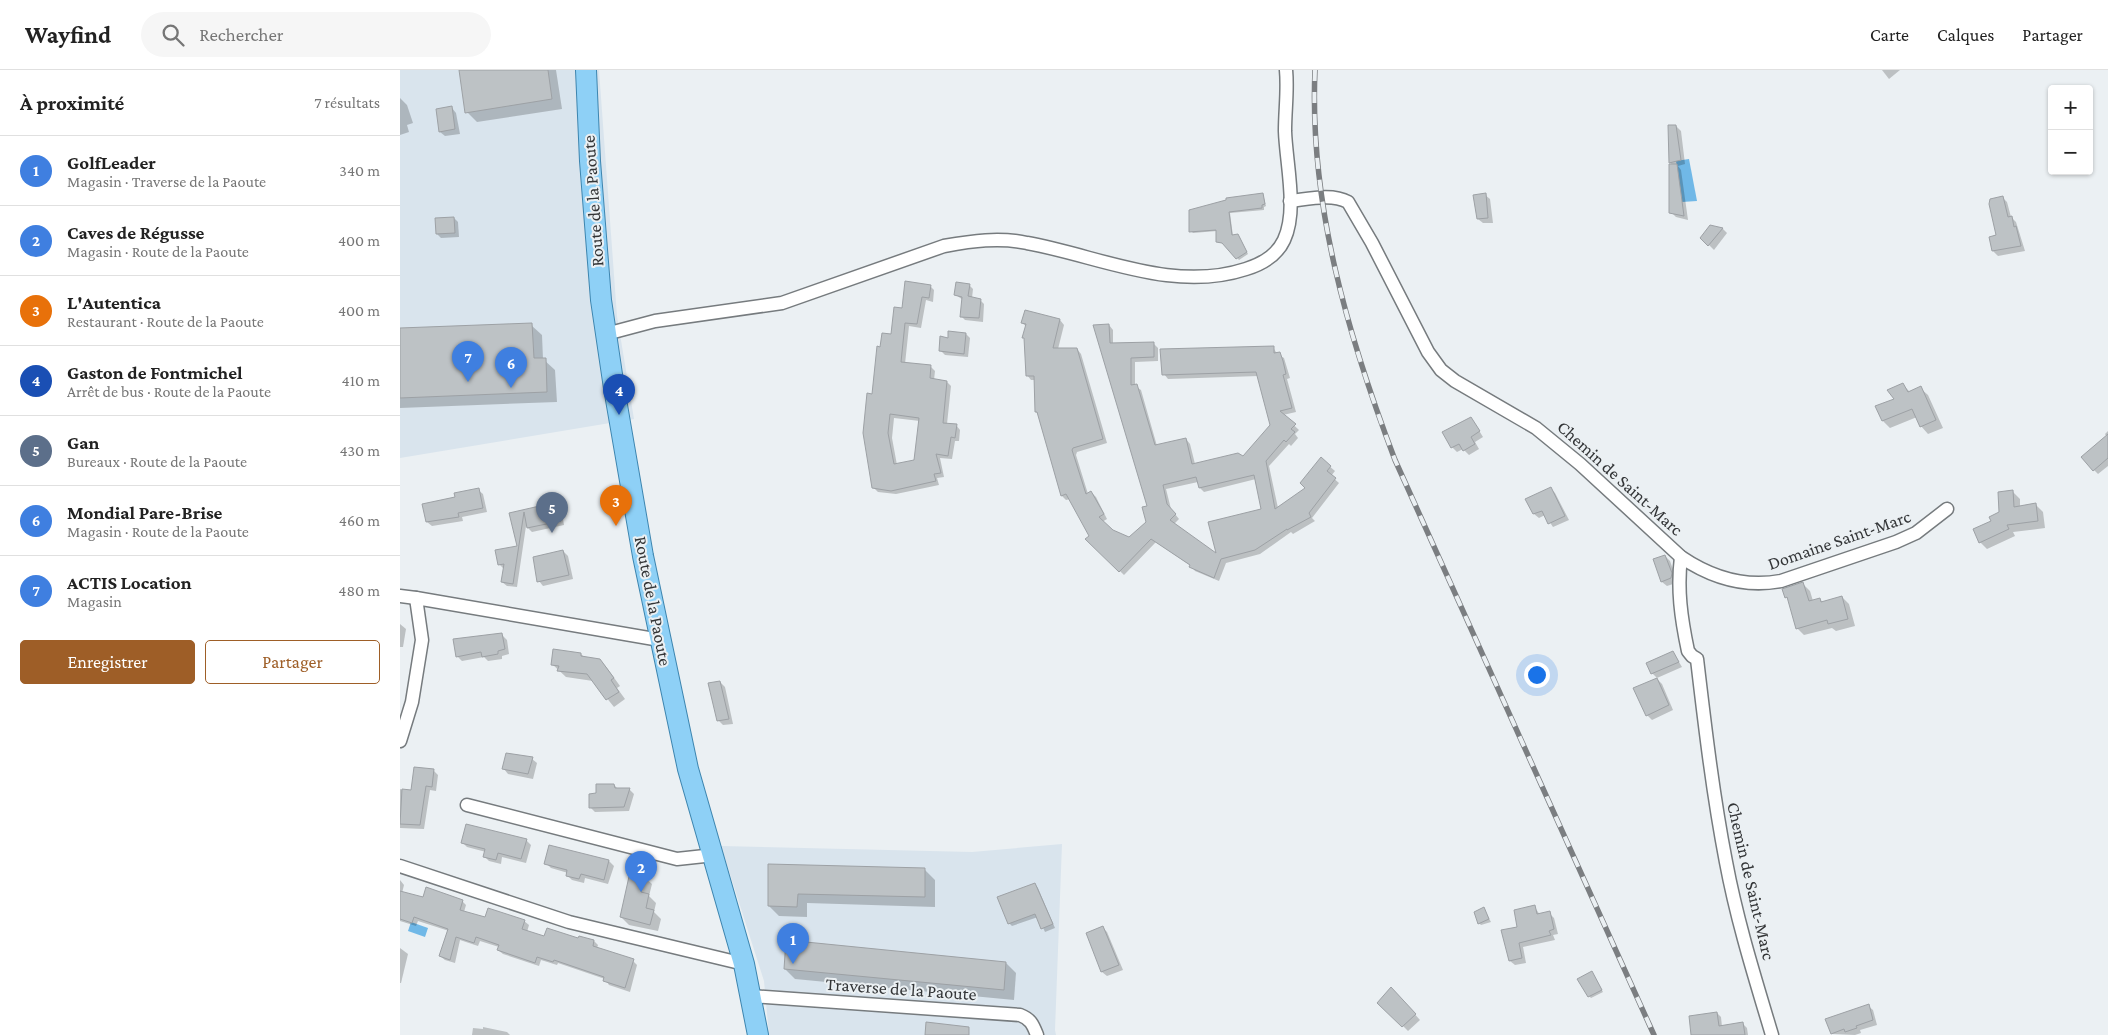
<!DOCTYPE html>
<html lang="fr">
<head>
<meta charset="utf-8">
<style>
	:root { --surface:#fff; --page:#f6f6f6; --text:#222; --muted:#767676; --line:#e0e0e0; --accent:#9e5e27 }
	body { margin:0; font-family:"Crimson Pro",serif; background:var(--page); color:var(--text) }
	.controls { position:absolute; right:15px; top:15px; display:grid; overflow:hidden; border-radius:5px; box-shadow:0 1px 4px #0004 }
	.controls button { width:45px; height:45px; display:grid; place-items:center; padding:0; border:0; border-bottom:1px solid var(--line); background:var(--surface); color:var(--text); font:25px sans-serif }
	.you { position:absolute; left:1136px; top:604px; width:18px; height:18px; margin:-12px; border:4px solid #fff; border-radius:50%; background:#1a73e8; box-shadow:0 0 0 8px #1a73e833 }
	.badge { display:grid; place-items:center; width:32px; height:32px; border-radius:50%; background:var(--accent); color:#fff; font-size:16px; font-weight:700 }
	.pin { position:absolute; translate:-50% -41px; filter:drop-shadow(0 1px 2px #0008) }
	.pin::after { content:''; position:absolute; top:26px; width:18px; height:15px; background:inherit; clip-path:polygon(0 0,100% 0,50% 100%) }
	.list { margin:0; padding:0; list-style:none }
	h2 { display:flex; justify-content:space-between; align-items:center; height:65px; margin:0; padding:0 20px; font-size:21px }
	h2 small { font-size:16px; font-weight:400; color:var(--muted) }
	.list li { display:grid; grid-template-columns:32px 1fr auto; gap:15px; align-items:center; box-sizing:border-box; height:70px; padding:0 20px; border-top:1px solid var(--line) }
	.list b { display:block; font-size:19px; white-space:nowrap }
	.list p { margin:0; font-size:16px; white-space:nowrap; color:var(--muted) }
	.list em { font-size:16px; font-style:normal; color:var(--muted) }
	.actions { display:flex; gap:10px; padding:15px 20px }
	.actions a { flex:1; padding:11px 0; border:1px solid var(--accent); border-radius:5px; text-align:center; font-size:18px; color:var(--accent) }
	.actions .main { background:var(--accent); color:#fff }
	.icon { flex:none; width:28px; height:28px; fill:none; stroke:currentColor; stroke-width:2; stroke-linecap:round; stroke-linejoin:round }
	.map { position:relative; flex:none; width:1708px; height:965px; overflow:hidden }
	header { display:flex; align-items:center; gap:30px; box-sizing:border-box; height:70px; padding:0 25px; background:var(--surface); border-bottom:1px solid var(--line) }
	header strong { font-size:24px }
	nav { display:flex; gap:28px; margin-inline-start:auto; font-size:18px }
	.search { width:350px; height:45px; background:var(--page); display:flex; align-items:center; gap:12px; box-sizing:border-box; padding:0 18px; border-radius:28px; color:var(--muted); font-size:19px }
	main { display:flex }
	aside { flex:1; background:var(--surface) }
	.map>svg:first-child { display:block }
	.built { fill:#d9e4ed }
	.water { fill:#70b8e7 }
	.shadow { fill:#0003; fill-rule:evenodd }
	.building { fill:#bdc2c5; stroke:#9da1a5; fill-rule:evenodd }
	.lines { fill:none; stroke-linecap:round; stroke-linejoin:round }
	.street-casing { stroke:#767b7e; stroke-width:15 }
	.primary-casing { stroke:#3d85af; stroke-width:22 }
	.street { stroke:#fff; stroke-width:12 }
	.primary { stroke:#8ed0f6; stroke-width:20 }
	.rail-casing { stroke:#7b7e81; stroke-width:5.5 }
	.rail { stroke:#ebf0f3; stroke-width:4; stroke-dasharray:11; stroke-linecap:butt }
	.labels { text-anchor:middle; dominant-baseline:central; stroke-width:4; stroke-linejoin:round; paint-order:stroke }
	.street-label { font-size:18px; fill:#333537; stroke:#ebf0f3 }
</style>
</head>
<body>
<header>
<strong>Wayfind</strong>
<div class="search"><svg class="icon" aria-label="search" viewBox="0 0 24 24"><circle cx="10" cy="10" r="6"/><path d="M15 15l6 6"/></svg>Rechercher</div>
<nav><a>Carte</a><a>Calques</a><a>Partager</a></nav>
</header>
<main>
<aside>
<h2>À proximité<small>7 résultats</small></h2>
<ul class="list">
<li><span class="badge" style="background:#3f7fe0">1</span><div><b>GolfLeader</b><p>Magasin · Traverse de la Paoute</p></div><em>340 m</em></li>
<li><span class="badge" style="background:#3f7fe0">2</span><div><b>Caves de Régusse</b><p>Magasin · Route de la Paoute</p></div><em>400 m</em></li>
<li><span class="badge" style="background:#e8710a">3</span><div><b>L'Autentica</b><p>Restaurant · Route de la Paoute</p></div><em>400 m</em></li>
<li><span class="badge" style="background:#1a4fb4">4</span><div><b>Gaston de Fontmichel</b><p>Arrêt de bus · Route de la Paoute</p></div><em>410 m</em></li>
<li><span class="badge" style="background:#5c6f8a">5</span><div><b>Gan</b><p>Bureaux · Route de la Paoute</p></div><em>430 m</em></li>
<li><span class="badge" style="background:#3f7fe0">6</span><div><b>Mondial Pare-Brise</b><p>Magasin · Route de la Paoute</p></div><em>460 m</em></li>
<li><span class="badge" style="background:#3f7fe0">7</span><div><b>ACTIS Location</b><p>Magasin</p></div><em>480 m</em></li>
</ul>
<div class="actions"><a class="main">Enregistrer</a><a>Partager</a></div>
</aside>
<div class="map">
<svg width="1708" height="965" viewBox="0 0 1708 965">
	<rect width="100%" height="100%" fill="#ebf0f3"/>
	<g class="built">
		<path d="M0,0H199L217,246L234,349L0,388Z"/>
		<path d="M662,774L655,960L656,965H369L364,911L321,776L572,782Z"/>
	</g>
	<g class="water">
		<path d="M1289,89L1297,131L1282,132L1276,91Z"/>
		<path d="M11,852L28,858L25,867L8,861Z"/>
	</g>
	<g class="shadow">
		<path d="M60,0H156L162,39L77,52L67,42Z"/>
		<path d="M1482,0H1500L1489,9Z"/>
		<path d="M0,28L7,35L13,53L7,55L9,62L0,65Z"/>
		<path d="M52,38L56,43L60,64L45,66L40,62Z"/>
		<path d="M1276,56L1281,61L1285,94L1278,96L1281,100L1288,150L1276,147L1271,142L1273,95L1270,93Z"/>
		<path d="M863,124L866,136L864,137V140L830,143L833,166H838L840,168L848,184L839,190L825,174L817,172V161L793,163L791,161Z"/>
		<path d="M1085,125L1090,129L1093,153H1083L1078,149Z"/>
		<path d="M1602,127L1607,132L1611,147L1616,152L1625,181L1598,186L1593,181L1597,166Z"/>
		<path d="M54,148L58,152L59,167L41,168L37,164Z"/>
		<path d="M1311,156L1323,159L1327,163L1314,180L1302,168Z"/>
		<path d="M569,215L573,219L572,228L580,230L584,234L583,252L565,250L561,246L563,230L556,225Z"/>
		<path d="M530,216L534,220L533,232L526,230L521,258L509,256L505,294L531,297L535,301L534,310L547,312L551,316L547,354L556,355L560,360L559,371H555L552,389L540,388L544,407L537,408L539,415L496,424L478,422L473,417V325L482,279L492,266L503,240ZM494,348L520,351L516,391L497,395L492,368Z"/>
		<path d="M660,250L664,255L658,279H677L681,284L707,373L677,382L676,385L688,424L691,422L696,427L707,449L702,452L712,461L730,468L748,452L749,437L695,256L709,255L713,260V274L753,273L758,278V291L735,292V316L741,320L757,376L786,369L790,374L795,394L844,387L871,355L859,306L768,309L764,304L873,277L877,284L884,288L890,308L887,309L896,342L883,345L899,360L895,364L898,368L891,376L889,374L869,396L878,438L907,419L921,389L935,401L931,406L939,413L912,448L915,451L893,464L891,462L860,484L826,493L819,511L795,501L791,496L756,472L724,505L687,469L690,466L670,429L666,430L662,426L638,344L636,342L635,310H631L627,305V257L622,253ZM856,409L862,440L818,486L774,454L779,449L771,439L766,419L798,412L800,418L804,422Z"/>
		<path d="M131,255L142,265L143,289L155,300L157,332L0,338V259Z"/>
		<path d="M566,264L570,268L568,287L545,285L540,280L549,270Z"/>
		<path d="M1503,315L1510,322L1520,318L1528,325L1543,358L1528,364L1521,356L1517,347L1490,358L1483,351Z"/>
		<path d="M1075,354L1083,367L1075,372L1079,379L1069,385L1063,379L1057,382L1052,377Z"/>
		<path d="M1708,361V396L1698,404L1694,400L1707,367L1705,364Z"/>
		<path d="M1151,419L1155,423L1169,450L1153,457L1145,445L1139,448L1134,444L1127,429Z"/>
		<path d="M78,420L83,424L87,442L62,447L63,451L32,456L27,452L24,435L56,428Z"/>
		<path d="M1613,422L1620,429V437L1636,435L1643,442L1645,458L1613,462L1615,466L1587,479L1580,472Z"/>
		<path d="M156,433L161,437L164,455L132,462L126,456L117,517L107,516L102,512L104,499L99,494L118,477L110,444Z"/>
		<path d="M163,481L168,486L173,509L143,516L139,511Z"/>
		<path d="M1265,486L1270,491L1276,508V513L1267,516L1262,512L1255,490Z"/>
		<path d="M1403,514L1410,521L1413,531L1420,529L1423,533L1442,527L1449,534L1455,556L1436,561L1432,558L1404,565L1397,558L1389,530L1386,527Z"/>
		<path d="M0,554L6,559L3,577H0Z"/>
		<path d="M102,565L107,570L109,584L102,586V589L88,591L84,587L62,591L57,586Z"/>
		<path d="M1273,582L1282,597L1257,608L1252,603Z"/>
		<path d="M181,584L185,588L200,590L207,598L220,616L217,618L225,629L214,637L193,611L166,607L152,594Z"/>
		<path d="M1257,609L1262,614L1273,640L1252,650L1247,645Z"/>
		<path d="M320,612L325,617L333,654L323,655L318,650Z"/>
		<path d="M132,689L137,693L133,709L108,704L104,699Z"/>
		<path d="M33,700L38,705L36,721L30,720L24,759L0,758V719L12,723Z"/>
		<path d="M214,715L218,719H229L234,724L229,741L195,742L190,737L197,724Z"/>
		<path d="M126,770L131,775L126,793L102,787L101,794L89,791L84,786L86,782L67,777L62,772Z"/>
		<path d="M209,791L214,796L208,814L185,808L184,813L172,810L167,805L168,803L151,798L146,793Z"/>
		<path d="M370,795L525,800L535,810V837L407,833V847L379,846L369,836Z"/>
		<path d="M244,807L252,814L249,826L256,833L254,842L261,849L258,861L229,855L221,847Z"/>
		<path d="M0,810L4,815L2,823L24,828L62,831L66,835L64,842L86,849L124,851L129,855L127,862L145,868L194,871L198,875L197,878L233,891L237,895L230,922L209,915L205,909L158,893L157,895L141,890L139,896L103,884L98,880L99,877L80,871L78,876L60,870L55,893L45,890L40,886L49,861L18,851L16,856L0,851Z"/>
		<path d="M635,814L638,818L655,858L645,862L638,847L612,856L609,853Z"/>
		<path d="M1134,836L1140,845L1149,843L1154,848L1158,864L1153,865L1155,870L1123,877L1126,893L1115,895L1110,891Z"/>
		<path d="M1084,839L1091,852L1081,855L1079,853Z"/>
		<path d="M702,857L707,862L723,900L707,906L702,902Z"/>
		<path d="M0,878L8,884L1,913H0Z"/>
		<path d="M606,893L616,903L614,930L395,909L385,899Z"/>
		<path d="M1193,904L1203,922L1191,928L1189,926Z"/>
		<path d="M996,923L1020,950L1008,961L979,932Z"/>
		<path d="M1468,936L1473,940L1477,955L1460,960L1461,963L1455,965L1432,964Z"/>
		<path d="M1317,943L1321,947L1322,957L1343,954L1347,958L1348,965H1295Z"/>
		<path d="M83,957L107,962L110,965H72L73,958L83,959Z"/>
	</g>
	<g class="building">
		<path d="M59,0H148L152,29L65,43Z"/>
		<path d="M52,36L55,59L39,62L36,39Z"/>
		<path d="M1268,55H1276L1281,90L1269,93Z"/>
		<path d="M1269,94H1277L1284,146L1269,143Z"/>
		<path d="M863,123L865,134L862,135V138L829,142L832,165L838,164L847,182L836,189L822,173L816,172V160L789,162V140L826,130V128Z"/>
		<path d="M1086,123L1088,148L1077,149L1073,125Z"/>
		<path d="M1603,126L1608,147L1612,146L1614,157L1616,156L1621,176L1592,181L1589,167L1596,165L1589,134L1590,129Z"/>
		<path d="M54,147L55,163L36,164L35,148Z"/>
		<path d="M1310,155L1323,158L1308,176L1300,168Z"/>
		<path d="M505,211L531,215L529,228L522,227L517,254L505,253L501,292L531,295L530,308L547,311L543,353L557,354L555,368L551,367L548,386L536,384L541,403L534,404L536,411L491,421L472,418L463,363L467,323L472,324L477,276L480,277L482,263L491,264L494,237L502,238ZM490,344L519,348L514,390L494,394L488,363Z"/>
		<path d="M556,212L570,214L568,226L581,229L579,248L560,247L562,227L554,225Z"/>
		<path d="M625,240L660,249L653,278H677L703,369L673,378L672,380L686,424L691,421L704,444L699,447L713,460L729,467L746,452L742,437L747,436L693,255L709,254L710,273L754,272V287L731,288V315L737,314L755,375L786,368L792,394L838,383L843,386L870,355L856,302L762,305L760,279L874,276V283L880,282L883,291L886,304L883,305L892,338L880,341L896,354L891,359L895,362L886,372L884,370L866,391L875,439L905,418L900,413L921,387L931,396L927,401L936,408L909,443L911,447L887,460V459L855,480L821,489L814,508L789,497L790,495L751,469L719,502L685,469L689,466L666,424L661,426L637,342H635L634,306H626L624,268H622L626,254L621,253ZM854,405L861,439L808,452L816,483L770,450L776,444L767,434L763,415L796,407L799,418Z"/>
		<path d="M132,253L134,288H146L147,322L0,328V258Z"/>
		<path d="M548,261L566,263L564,284L539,281L540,266L548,268Z"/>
		<path d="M1503,313L1508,322L1521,316L1536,350L1520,357L1512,339L1482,351L1475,336L1494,329L1487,320Z"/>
		<path d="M1071,347L1080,361L1071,367L1075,374L1063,381L1059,374L1051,378L1042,362Z"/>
		<path d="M1708,364V388L1693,401L1681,387Z"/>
		<path d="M1151,417L1165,446L1148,454L1142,441L1133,444L1125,429Z"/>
		<path d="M79,418L83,438L58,443L59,447L26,452L22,434L55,427L54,423Z"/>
		<path d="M1613,420L1614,437L1636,433L1638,451L1607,455L1609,459L1579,473L1573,459L1591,451L1589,447L1599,442L1598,422Z"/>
		<path d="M157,432L161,451L127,458L124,442L113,514L101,512L104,494L98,495L95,480L117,476L109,443Z"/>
		<path d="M163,480L169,505L137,512L133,487Z"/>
		<path d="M1265,485L1272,503L1271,508L1261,512L1253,489Z"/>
		<path d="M1403,512L1409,531L1420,528L1421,532L1442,526L1448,549L1428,554L1427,550L1396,559L1387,527L1385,528L1382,519Z"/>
		<path d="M102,563L105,579L98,581V584L82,587L81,582L56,587L53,569Z"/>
		<path d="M153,579L181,583V586L200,589L214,608L211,610L219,622L206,630L187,604L157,601L159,596L151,595Z"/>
		<path d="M1273,581L1279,592L1251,604L1246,593Z"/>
		<path d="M1257,608L1269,635L1246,646L1233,618Z"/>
		<path d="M320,611L329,649L317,651L308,613Z"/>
		<path d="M106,683L133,687L128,704L102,699Z"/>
		<path d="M14,697L34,699L32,717L26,716L20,755L0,754L2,719L11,720Z"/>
		<path d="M196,714H214L215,718H230L224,737L189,738V724L196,723Z"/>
		<path d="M66,754L127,769L121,789L98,783L96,790L83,787L85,779L61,773Z"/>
		<path d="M149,775L209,790L204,810L181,804L179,809L166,806L167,800L144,794Z"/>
		<path d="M368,794L525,798V827L398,824L397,837L368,836Z"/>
		<path d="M230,802L245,806L241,822L249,824L246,838L254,840L250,855L220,847Z"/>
		<path d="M635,813L653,854L641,859L635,844L608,854L597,827Z"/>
		<path d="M26,817L63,830L60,840L85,847L88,838L125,850L122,859L144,866L147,858L178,868L179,866L194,870L193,876L234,889L225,918L203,911L204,907L154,890L153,892L137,887L135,893L97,880L99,875L76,867L74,873L56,867L50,890L39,886L48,859L14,847L12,853L0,849V821L23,827Z"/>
		<path d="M1135,835L1137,844L1150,841L1154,859L1149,861L1151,865L1119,873L1122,888L1109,891L1101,860L1117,857L1114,840Z"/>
		<path d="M1084,837L1089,849L1078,854L1074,842Z"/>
		<path d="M703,856L719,895L701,902L686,863Z"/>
		<path d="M386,870L606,892L604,920L384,899Z"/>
		<path d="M1192,901L1202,920L1188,927L1177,909Z"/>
		<path d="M991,917L1016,944L1002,957L977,933Z"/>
		<path d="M1469,934L1473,950L1456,956L1457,958L1445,962L1444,959L1431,964L1425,949Z"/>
		<path d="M1317,942L1319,956L1343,952L1345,965H1291L1289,946Z"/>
		<path d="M526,952L569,957V965H525Z"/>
	</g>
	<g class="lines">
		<defs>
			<g id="street">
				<path d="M890,131C908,129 932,123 948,132L972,173L1028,282L1041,300L1055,311L1136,358L1180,394L1281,487C1312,508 1344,518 1381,511L1496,472L1516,463L1547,439"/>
				<path d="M206,264L255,251L382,233L544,176C572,171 599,167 627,173C699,186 773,223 846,199C862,194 877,185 884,170C898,140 886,93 885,61C885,40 888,20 886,0"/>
				<path d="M1281,487C1277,519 1281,548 1288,581L1292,586L1297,589C1305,657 1313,725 1326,792C1337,851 1355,908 1372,965"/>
				<path d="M0,526L16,528"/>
				<path d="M0,671L12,632L22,570L16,528L260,570"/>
				<path d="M67,735L277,789L314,785"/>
				<path d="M0,796L169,852L344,894"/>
				<path d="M351,926L620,945C631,949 633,955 637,965"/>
			</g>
			<path id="primary" d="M186,0L190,91L201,230L214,318L243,486L288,699L344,894L358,965"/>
		</defs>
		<use href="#street" class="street-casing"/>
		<use href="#primary" class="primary-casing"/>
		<use href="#street" class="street"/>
		<use href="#primary" class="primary"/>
		<defs>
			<path id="rail" d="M915,0C909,134 948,266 995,390L1254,965"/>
		</defs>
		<use href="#rail" class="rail-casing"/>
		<use href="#rail" class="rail"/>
	</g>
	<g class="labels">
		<g class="street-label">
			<text transform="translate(193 131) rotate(-94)">Route de la Paoute</text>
			<text transform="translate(1220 408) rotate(42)">Chemin de Saint-Marc</text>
			<text transform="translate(1439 470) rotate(-19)">Domaine Saint-Marc</text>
			<text transform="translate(253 531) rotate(79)">Route de la Paoute</text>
			<text transform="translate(1351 811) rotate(77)">Chemin de Saint-Marc</text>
			<text transform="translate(501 919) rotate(4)">Traverse de la Paoute</text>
		</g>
	</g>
</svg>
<div class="controls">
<button>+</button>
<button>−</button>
</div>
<div class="you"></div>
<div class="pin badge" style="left:393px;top:894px;background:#3f7fe0">1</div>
<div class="pin badge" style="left:241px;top:822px;background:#3f7fe0">2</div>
<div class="pin badge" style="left:216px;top:456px;background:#e8710a">3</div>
<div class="pin badge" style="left:219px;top:345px;background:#1a4fb4">4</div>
<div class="pin badge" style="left:152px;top:463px;background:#5c6f8a">5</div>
<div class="pin badge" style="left:111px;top:318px;background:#3f7fe0">6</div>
<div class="pin badge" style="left:68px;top:312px;background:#3f7fe0">7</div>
</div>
</main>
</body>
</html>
